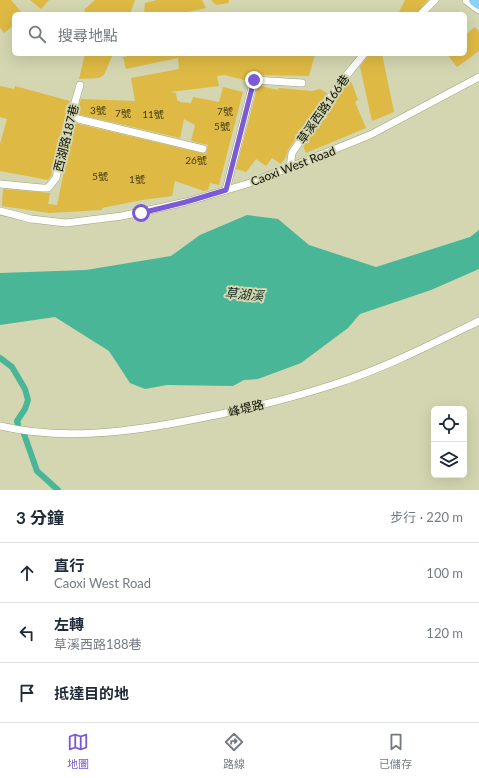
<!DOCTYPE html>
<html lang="zh-TW">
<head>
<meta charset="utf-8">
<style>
	:root { --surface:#fff; --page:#f6f6f7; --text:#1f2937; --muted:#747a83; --line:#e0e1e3; --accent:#7a5ad5 }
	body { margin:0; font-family:Lato,"Noto Sans TC",sans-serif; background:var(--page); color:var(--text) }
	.controls { position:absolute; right:12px; bottom:12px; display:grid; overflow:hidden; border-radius:6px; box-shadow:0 4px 16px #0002 }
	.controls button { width:36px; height:36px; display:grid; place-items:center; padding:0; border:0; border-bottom:1px solid var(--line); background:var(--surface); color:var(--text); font:20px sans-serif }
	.stop { position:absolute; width:12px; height:12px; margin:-9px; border:3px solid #7a5ad5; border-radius:50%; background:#fff }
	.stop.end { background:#7a5ad5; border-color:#fff; box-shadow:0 1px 4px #0008 }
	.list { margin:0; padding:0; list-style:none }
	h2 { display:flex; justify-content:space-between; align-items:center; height:52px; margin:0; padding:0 16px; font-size:17px }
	h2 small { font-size:13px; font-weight:400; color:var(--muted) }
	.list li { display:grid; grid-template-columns:26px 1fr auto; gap:12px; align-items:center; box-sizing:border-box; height:60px; padding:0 16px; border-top:1px solid var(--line) }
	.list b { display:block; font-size:15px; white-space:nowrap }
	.list p { margin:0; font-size:13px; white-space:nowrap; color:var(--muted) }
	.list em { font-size:13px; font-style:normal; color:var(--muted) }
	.icon { flex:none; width:22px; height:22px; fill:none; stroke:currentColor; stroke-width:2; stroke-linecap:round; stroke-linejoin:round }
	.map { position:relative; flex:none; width:479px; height:490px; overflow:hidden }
	.search { position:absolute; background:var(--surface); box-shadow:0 4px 16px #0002; left:12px; right:12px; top:12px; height:44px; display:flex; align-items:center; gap:10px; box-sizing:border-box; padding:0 14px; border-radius:6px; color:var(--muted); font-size:15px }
	.sheet { height:232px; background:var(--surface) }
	nav { display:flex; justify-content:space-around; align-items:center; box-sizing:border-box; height:56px; border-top:1px solid var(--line); background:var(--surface); font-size:11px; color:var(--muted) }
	nav a { display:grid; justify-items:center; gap:2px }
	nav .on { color:var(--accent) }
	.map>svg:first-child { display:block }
	.water { fill:#48b697 }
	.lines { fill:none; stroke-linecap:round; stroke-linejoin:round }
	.canal { stroke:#48b697; stroke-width:6 }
	.building { fill:#deb944 }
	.minor-casing { stroke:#a0a37f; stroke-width:8 }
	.tertiary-casing { stroke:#a0a37f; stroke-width:10 }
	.trunk-casing { stroke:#fff; stroke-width:14 }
	.minor { stroke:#fff; stroke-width:7 }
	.tertiary { stroke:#fff; stroke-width:9 }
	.trunk { stroke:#88d2f4; stroke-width:12 }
	.route { stroke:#7a5ad5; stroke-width:5 }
	.labels { text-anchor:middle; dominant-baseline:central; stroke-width:4; stroke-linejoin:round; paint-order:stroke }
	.number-label { font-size:10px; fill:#423a13 }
	.street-label { font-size:12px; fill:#0e0f03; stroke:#d3d6b0 }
	.water-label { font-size:13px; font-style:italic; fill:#162e27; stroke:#d3d6b0 }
</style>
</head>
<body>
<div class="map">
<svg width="479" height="490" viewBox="0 0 479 490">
	<rect width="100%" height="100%" fill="#d3d6b0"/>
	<path class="water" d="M247,215L278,219L309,245L376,267L470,237L479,230V269L431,290L360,314L348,328L301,363L258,379L244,380L233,386L167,385L145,389L130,383L109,351L55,317L0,325V273L86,270L171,256L200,235Z"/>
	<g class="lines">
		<g class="canal">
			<path d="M0,358L12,367L25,389L28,400L25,409L17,421L18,424"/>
			<path d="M24,434L37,471L58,490"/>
		</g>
	</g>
	<g class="building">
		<path d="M0,0H11L23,14H14V25L4,33L0,28Z"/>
		<path d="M30,0H49L41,9Z"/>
		<path d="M95,0H135L130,14H87L84,10Z"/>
		<path d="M157,0H202L206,8L178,14H144L145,3Z"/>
		<path d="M211,0H229V3L216,5Z"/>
		<path d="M405,0H428L416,14H398Z"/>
		<path d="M475,27L479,32V51L457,67L447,54H465V35Z"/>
		<path d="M85,54H113L104,75L99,78L79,79Z"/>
		<path d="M137,54H216L217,56L228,54H315L309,76L253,75L249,81L224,75L217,76L219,86L170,92L176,93L177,100L180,102L191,103L193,97L219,102L223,87L243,92L219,185L210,183L208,190L204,191L175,181L172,196L142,200L102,208V210L49,213L2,206L3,189L50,193L48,204L57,205L74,123L206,154L208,145L191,141L195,125L184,119L180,138L77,114L81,99L135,101L131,78L179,69L178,58L126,69L123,57Z"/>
		<path d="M369,54H382L394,112L372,121L360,67Z"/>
		<path d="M351,81L358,100L355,102L366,128L306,153L303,146L313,131L319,128L317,125L320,122L327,118L325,113L341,90Z"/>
		<path d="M258,85L277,90L279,88L312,91L320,89L327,93L288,150L286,157L281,164L272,158L266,166L256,159L246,172L236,169Z"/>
		<path d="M0,86L14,89L15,86L70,101L57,146L51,176L48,180L0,171V144L7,119L0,117Z"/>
	</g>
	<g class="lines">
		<defs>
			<g id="minor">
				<path d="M421,14L435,0"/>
				<path d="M70,117L203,149"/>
				<path d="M290,168L292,153L337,87L364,54"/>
				<path d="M0,184L42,188H48L56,178L62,147L80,85"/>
				<path d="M226,190L254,80L302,83"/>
				<path d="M0,211L31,219L66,223L122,216L186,202L250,183L370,135L479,77"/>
				<path d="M0,426C59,440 121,433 180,422C231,413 282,401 332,385C383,369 432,344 479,321"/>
			</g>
			<path id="tertiary" d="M467,0L479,9"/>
			<path id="trunk" d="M475,0L479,3"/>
		</defs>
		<use href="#minor" class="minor-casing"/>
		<use href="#tertiary" class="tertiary-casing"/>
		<use href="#trunk" class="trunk-casing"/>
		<use href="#minor" class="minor"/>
		<use href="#tertiary" class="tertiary"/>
		<use href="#trunk" class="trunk"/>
	</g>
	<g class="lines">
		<path class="route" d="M141,213L186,202L226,190L254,80"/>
	</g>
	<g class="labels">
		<g class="number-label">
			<text x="98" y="110">3號</text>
			<text x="225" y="111">7號</text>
			<text x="123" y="113">7號</text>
			<text x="153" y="114">11號</text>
			<text x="222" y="126">5號</text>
			<text x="196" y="160">26號</text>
			<text x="100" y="176">5號</text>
			<text x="137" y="179">1號</text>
		</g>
		<g class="street-label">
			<text transform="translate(323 109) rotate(-55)">草溪西路166巷</text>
			<text transform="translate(66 138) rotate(-76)">西湖路187巷</text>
			<text transform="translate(293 166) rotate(-21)">Caoxi West Road</text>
			<text transform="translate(246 408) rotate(-14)">峰堤路</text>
		</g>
		<g class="water-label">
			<text transform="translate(244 294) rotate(5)">草湖溪</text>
		</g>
	</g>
</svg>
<div class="controls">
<button><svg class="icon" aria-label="locate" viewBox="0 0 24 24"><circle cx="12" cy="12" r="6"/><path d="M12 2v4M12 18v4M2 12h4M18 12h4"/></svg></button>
<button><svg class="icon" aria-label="layers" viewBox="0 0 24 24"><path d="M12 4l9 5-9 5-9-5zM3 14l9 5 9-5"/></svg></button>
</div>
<div class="stop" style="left:141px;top:213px"></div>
<div class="stop end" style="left:254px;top:80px"></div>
<div class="search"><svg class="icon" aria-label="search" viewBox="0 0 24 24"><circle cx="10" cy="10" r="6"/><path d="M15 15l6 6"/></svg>搜尋地點</div>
</div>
<section class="sheet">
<h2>3 分鐘<small>步行 · 220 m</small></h2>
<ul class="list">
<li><svg class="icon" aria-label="ahead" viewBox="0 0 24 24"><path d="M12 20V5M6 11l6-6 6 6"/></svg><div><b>直行</b><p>Caoxi West Road</p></div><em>100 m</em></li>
<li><svg class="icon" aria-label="left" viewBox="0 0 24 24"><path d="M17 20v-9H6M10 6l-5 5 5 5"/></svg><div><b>左轉</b><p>草溪西路188巷</p></div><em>120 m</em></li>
<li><svg class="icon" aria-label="arrive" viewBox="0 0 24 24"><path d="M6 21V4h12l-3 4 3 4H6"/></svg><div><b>抵達目的地</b></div></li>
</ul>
</section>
<nav>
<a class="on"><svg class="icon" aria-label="map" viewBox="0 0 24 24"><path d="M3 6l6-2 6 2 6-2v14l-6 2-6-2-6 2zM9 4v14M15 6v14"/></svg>地圖</a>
<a><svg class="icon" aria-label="directions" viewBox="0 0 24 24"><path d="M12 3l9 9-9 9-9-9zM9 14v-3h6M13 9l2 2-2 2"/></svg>路線</a>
<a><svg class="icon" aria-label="saved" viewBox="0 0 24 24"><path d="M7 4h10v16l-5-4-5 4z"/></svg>已儲存</a>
</nav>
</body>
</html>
